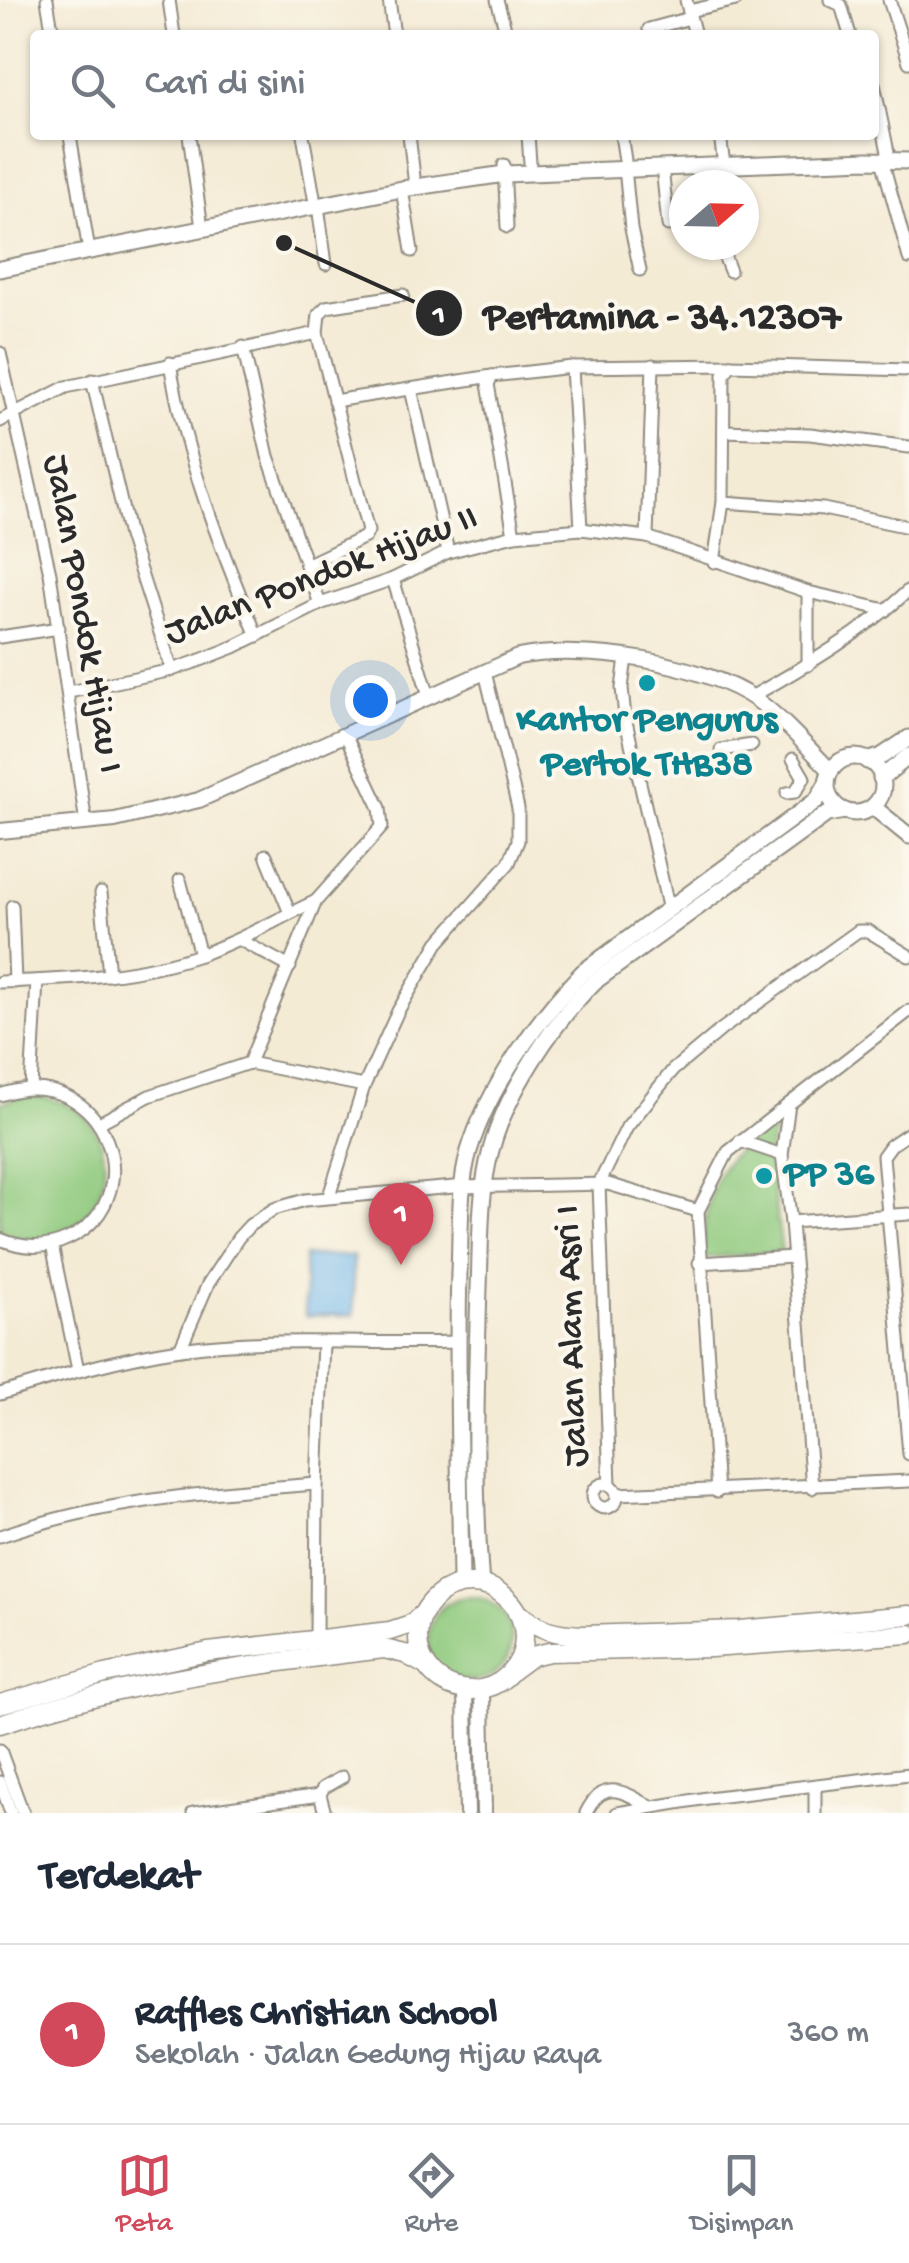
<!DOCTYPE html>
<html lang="id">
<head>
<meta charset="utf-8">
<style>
	:root { --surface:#fff; --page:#f2f2f3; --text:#1f2937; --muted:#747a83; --line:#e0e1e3; --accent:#d1495b }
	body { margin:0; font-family:"Gochi Hand",sans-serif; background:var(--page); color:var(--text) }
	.compass { position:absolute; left:669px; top:170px; width:90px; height:90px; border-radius:50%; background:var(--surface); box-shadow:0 2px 8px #0004; rotate:70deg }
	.you { position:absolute; left:370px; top:700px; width:35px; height:35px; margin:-25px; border:8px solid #fff; border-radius:50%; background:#1a73e8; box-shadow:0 0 0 15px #1a73e833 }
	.badge { display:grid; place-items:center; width:65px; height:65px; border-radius:50%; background:var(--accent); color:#fff; font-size:32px; font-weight:700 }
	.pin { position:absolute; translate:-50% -82px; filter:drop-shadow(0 2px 5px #0008) }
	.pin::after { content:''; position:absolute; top:52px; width:35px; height:30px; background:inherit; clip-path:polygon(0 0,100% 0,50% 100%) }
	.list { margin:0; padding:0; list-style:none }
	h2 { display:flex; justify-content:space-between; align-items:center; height:130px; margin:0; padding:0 40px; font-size:42px }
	h2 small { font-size:32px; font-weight:400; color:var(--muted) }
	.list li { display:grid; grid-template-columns:65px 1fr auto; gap:30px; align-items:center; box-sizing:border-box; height:180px; padding:0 40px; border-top:2px solid var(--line) }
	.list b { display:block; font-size:38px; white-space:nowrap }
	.list p { margin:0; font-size:32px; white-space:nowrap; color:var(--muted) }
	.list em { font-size:32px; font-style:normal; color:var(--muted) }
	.icon { flex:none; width:55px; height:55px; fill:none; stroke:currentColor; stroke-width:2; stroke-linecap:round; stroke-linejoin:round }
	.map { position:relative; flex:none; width:909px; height:1813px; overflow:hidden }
	.search { position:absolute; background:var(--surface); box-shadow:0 2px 8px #0004; left:30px; right:30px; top:30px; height:110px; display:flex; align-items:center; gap:25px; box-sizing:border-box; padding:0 35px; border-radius:10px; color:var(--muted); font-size:38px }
	.sheet { height:310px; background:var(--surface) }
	nav { display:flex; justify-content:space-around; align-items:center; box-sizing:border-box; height:140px; border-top:2px solid var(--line); background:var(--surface); font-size:28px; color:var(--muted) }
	nav a { display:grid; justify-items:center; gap:5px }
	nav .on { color:var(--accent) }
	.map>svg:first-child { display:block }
	.green { fill:#8ec97d; stroke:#5c7a54; stroke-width:2.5 }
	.water { fill:#75b9eb; stroke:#50728b; stroke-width:2.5 }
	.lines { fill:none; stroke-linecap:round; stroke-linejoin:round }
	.minor-casing { stroke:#908b80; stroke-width:15 }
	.tertiary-casing { stroke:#908b80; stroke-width:18 }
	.secondary-casing { stroke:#908b80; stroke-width:19 }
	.trunk-casing { stroke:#908b80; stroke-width:21 }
	.minor { stroke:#fff; stroke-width:11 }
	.tertiary { stroke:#fff; stroke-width:14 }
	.secondary { stroke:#fff; stroke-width:15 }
	.trunk { stroke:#fff; stroke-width:18 }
	.culture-dot { fill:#0f9aa8; stroke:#fbf7ec; stroke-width:4 }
	.labels { text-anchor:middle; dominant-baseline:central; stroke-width:8; stroke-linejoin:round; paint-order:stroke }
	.street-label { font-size:38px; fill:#2b2b2b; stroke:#fbf7ec }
	.culture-label { font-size:38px; font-weight:bold; fill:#0d838f; stroke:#fbf7ec }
	.leader { fill:none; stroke:#2b2b2b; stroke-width:4 }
	.callout-dot { fill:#2b2b2b; stroke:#fbf7ec; stroke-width:4 }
	.mark-label { font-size:30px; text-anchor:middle; font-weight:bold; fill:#fff }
	.callout-label { font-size:40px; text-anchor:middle; font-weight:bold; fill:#2b2b2b; stroke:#fbf7ec; stroke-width:8; stroke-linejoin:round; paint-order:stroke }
</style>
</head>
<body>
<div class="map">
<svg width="909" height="1813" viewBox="0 0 909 1813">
	<rect width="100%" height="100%" fill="#fbf7ec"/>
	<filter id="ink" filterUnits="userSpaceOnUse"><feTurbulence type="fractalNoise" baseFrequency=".01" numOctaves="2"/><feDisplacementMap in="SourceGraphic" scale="20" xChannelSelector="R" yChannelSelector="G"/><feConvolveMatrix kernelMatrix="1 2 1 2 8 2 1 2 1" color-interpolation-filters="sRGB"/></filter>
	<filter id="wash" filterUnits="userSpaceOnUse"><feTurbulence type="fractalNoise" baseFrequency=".0048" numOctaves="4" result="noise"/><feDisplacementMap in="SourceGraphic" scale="40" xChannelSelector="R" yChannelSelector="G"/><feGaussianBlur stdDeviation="2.25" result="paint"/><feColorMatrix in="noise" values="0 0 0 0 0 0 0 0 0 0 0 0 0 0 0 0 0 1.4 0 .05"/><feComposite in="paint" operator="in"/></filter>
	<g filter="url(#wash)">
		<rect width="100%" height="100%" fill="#f4ebd5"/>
		<g class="green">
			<path d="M25,1095C162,1102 101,1284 0,1231V1103Z"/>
			<path d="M777,1122L768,1154L782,1252L702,1258C704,1221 708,1177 737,1151C748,1140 764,1131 777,1122Z"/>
			<circle cx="470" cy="1639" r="42"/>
		</g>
		<path class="water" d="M304,1256H353L354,1315L305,1316Z"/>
	</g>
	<g filter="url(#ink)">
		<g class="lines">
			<defs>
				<g id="minor">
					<path d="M47,0L53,35"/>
					<path d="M169,0L174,35"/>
					<path d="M389,0L394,35"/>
					<path d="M497,0L507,35"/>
					<path d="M686,0L695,35"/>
					<path d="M830,0L841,5L850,35"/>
					<path d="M889,0L909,62"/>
					<path d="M689,11L736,0"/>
					<path d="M650,35L649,29L690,18"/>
					<path d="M874,84L888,152"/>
					<path d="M70,135L89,251"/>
					<path d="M189,135L202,228"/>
					<path d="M303,135L314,197"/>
					<path d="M409,135L414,177"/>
					<path d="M528,135L530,163"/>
					<path d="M621,135L625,160"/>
					<path d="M720,135L724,165"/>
					<path d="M882,160L909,258"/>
					<path d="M504,165L507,227"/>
					<path d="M704,166L705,185"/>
					<path d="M662,167L668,225"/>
					<path d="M625,168L631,229L640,270"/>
					<path d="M402,189L412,251"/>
					<path d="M318,206L326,264"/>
					<path d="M720,245L730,271"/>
					<path d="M243,347L268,456L320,604"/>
					<path d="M0,353L50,573L86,824"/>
					<path d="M170,363C186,460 219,545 257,636"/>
					<path d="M572,367L581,529"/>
					<path d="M492,376L488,384L514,535"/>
					<path d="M92,380L129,536L172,670"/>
					<path d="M411,389L448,552"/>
					<path d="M334,401L492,376L572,367L731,365L909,370"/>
					<path d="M0,421L66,387L317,333L319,314L326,307L403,295"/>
					<path d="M724,431L810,434L909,447"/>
					<path d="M723,502L823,509L909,527"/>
					<path d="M647,537L653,365"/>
					<path d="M714,562L723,502L724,374L731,365"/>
					<path d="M306,565L365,537L368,531L317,333"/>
					<path d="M393,579L429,696"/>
					<path d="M0,637L59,628"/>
					<path d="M626,658L622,688L625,717L668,906"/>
					<path d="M808,665V592"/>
					<path d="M69,692L172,670L198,661L234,647L320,604L393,579L448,552L514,535L581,529L647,537L808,592L886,610"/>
					<path d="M751,697C806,666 862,633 909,590"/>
					<path d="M721,750L752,745"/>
					<path d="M787,793L795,792L804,778L793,759"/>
					<path d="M266,855L290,913"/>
					<path d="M180,880L200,955"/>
					<path d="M101,893L109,975"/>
					<path d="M12,906L15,982"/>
					<path d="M240,940L290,967"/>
					<path d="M0,982C68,980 141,976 205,953C244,939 279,918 316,901"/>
					<path d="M249,1063L316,901L382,827L380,808L345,734"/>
					<path d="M31,1088L37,981"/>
					<path d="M0,1095C106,1058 159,1205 60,1242C40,1249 19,1247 0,1239"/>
					<path d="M99,1123L149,1096L249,1063L364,1086"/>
					<path d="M909,1133L891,1145L883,1156L909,1454"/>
					<path d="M740,1141L782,1155"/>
					<path d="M329,1196L364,1086L398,1011L438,943L509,863L518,841V808L485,672"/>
					<path d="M791,1222L909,1214"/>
					<path d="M52,1245L78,1370"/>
					<path d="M699,1263L793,1257"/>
					<path d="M180,1349L208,1284L238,1238L250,1225L274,1209L305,1200L454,1187L608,1184L698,1211"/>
					<path d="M0,1394C59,1376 118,1358 180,1349C271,1336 365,1345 457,1342"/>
					<circle cx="605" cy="1496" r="12"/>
					<path d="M610,1485L599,1184L627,1127L673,1070L722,1029L858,931H868L909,956"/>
					<path d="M812,1488L791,1222L782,1155L789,1104L909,1011"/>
					<path d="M717,1492L698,1211L728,1152L789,1104"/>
					<path d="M617,1494L909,1481"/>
					<path d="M0,1536C103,1500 209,1492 317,1484"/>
					<path d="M316,1638L317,1484L323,1343"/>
					<path d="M0,1750L23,1813"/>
					<path d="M0,1782L11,1813"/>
					<path d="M320,1795L323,1788L342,1777"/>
					<path d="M193,1813L320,1795L325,1813"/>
					<path d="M586,1813C603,1778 623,1791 649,1806"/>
					<path d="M617,1813L707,1798L909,1774"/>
					<path d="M815,1813V1786"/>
				</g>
				<g id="tertiary">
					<path d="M0,831L115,820L199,800L518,657C584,644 703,662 758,701C784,720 808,748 831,771"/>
					<path d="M482,1689L484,1813"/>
					<path d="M465,1690L467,1813"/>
				</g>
				<g id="secondary">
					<path d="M0,269L402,189L505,174L868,160L909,161"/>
					<circle cx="855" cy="785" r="28"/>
					<path d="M867,761L882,756L909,738"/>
					<path d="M881,778L909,756"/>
					<path d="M873,807L909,836"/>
					<path d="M461,1585C460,1481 456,1377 459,1272C461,1232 458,1190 469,1151C488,1088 538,1018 583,972L817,800L827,783"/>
					<path d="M481,1585C473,1487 476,1386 479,1287C481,1241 479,1194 491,1150C506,1093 553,1023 594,982L827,814L845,811"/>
				</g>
				<g id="trunk">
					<circle cx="471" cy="1637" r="53"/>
					<path d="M517,1612C539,1630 555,1634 583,1635L740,1630L909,1615"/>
					<path d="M513,1670L532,1656L549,1652L711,1648L909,1634"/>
					<path d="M0,1704L105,1674L208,1652L390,1631L411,1624L425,1612"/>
					<path d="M0,1724C125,1682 253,1664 384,1649L405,1654L427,1666"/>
				</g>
			</defs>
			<use href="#minor" class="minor-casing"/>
			<use href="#tertiary" class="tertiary-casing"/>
			<use href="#secondary" class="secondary-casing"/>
			<use href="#trunk" class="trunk-casing"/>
			<use href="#minor" class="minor"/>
			<use href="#tertiary" class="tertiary"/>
			<use href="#secondary" class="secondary"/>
			<use href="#trunk" class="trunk"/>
		</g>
	</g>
	<g class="culture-dot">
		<circle cx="647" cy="683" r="10"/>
		<circle cx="764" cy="1176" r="10"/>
	</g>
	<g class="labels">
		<g class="street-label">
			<text transform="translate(322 577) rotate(-21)">Jalan Pondok Hijau II</text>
			<text transform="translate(81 614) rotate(80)">Jalan Pondok Hijau I</text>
			<text transform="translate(574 1336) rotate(-92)">Jalan Alam Asri I</text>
		</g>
		<g class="culture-label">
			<text x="647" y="722">Kantor Pengurus<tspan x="647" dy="44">Pertok THB38</tspan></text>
			<text x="784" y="1176" text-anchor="start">PP 36</text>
		</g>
	</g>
	<path class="leader" d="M284 243L439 313"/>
	<g class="callout-dot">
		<circle cx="284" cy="243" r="10"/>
		<circle cx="439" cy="313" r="25"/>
	</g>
	<g class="mark-label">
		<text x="439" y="323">1</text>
	</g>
	<g class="callout-label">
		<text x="662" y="327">Pertamina - 34.12307</text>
	</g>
</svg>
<svg class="compass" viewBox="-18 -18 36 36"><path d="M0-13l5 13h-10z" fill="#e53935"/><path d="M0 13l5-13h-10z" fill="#747a83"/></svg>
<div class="you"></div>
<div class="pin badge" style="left:401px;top:1265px">1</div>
<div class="search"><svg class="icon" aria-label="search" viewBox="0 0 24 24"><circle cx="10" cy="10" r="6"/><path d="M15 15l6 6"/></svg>Cari di sini</div>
</div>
<section class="sheet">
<h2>Terdekat<small></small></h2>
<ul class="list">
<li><span class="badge">1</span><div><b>Raffles Christian School</b><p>Sekolah · Jalan Gedung Hijau Raya</p></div><em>360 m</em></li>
</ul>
</section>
<nav>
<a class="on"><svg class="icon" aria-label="map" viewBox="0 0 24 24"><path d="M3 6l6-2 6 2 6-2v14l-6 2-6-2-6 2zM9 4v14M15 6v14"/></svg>Peta</a>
<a><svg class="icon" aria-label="directions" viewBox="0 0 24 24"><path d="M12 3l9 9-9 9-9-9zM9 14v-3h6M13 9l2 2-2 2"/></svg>Rute</a>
<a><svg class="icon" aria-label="saved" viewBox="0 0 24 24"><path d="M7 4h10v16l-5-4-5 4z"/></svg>Disimpan</a>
</nav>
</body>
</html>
